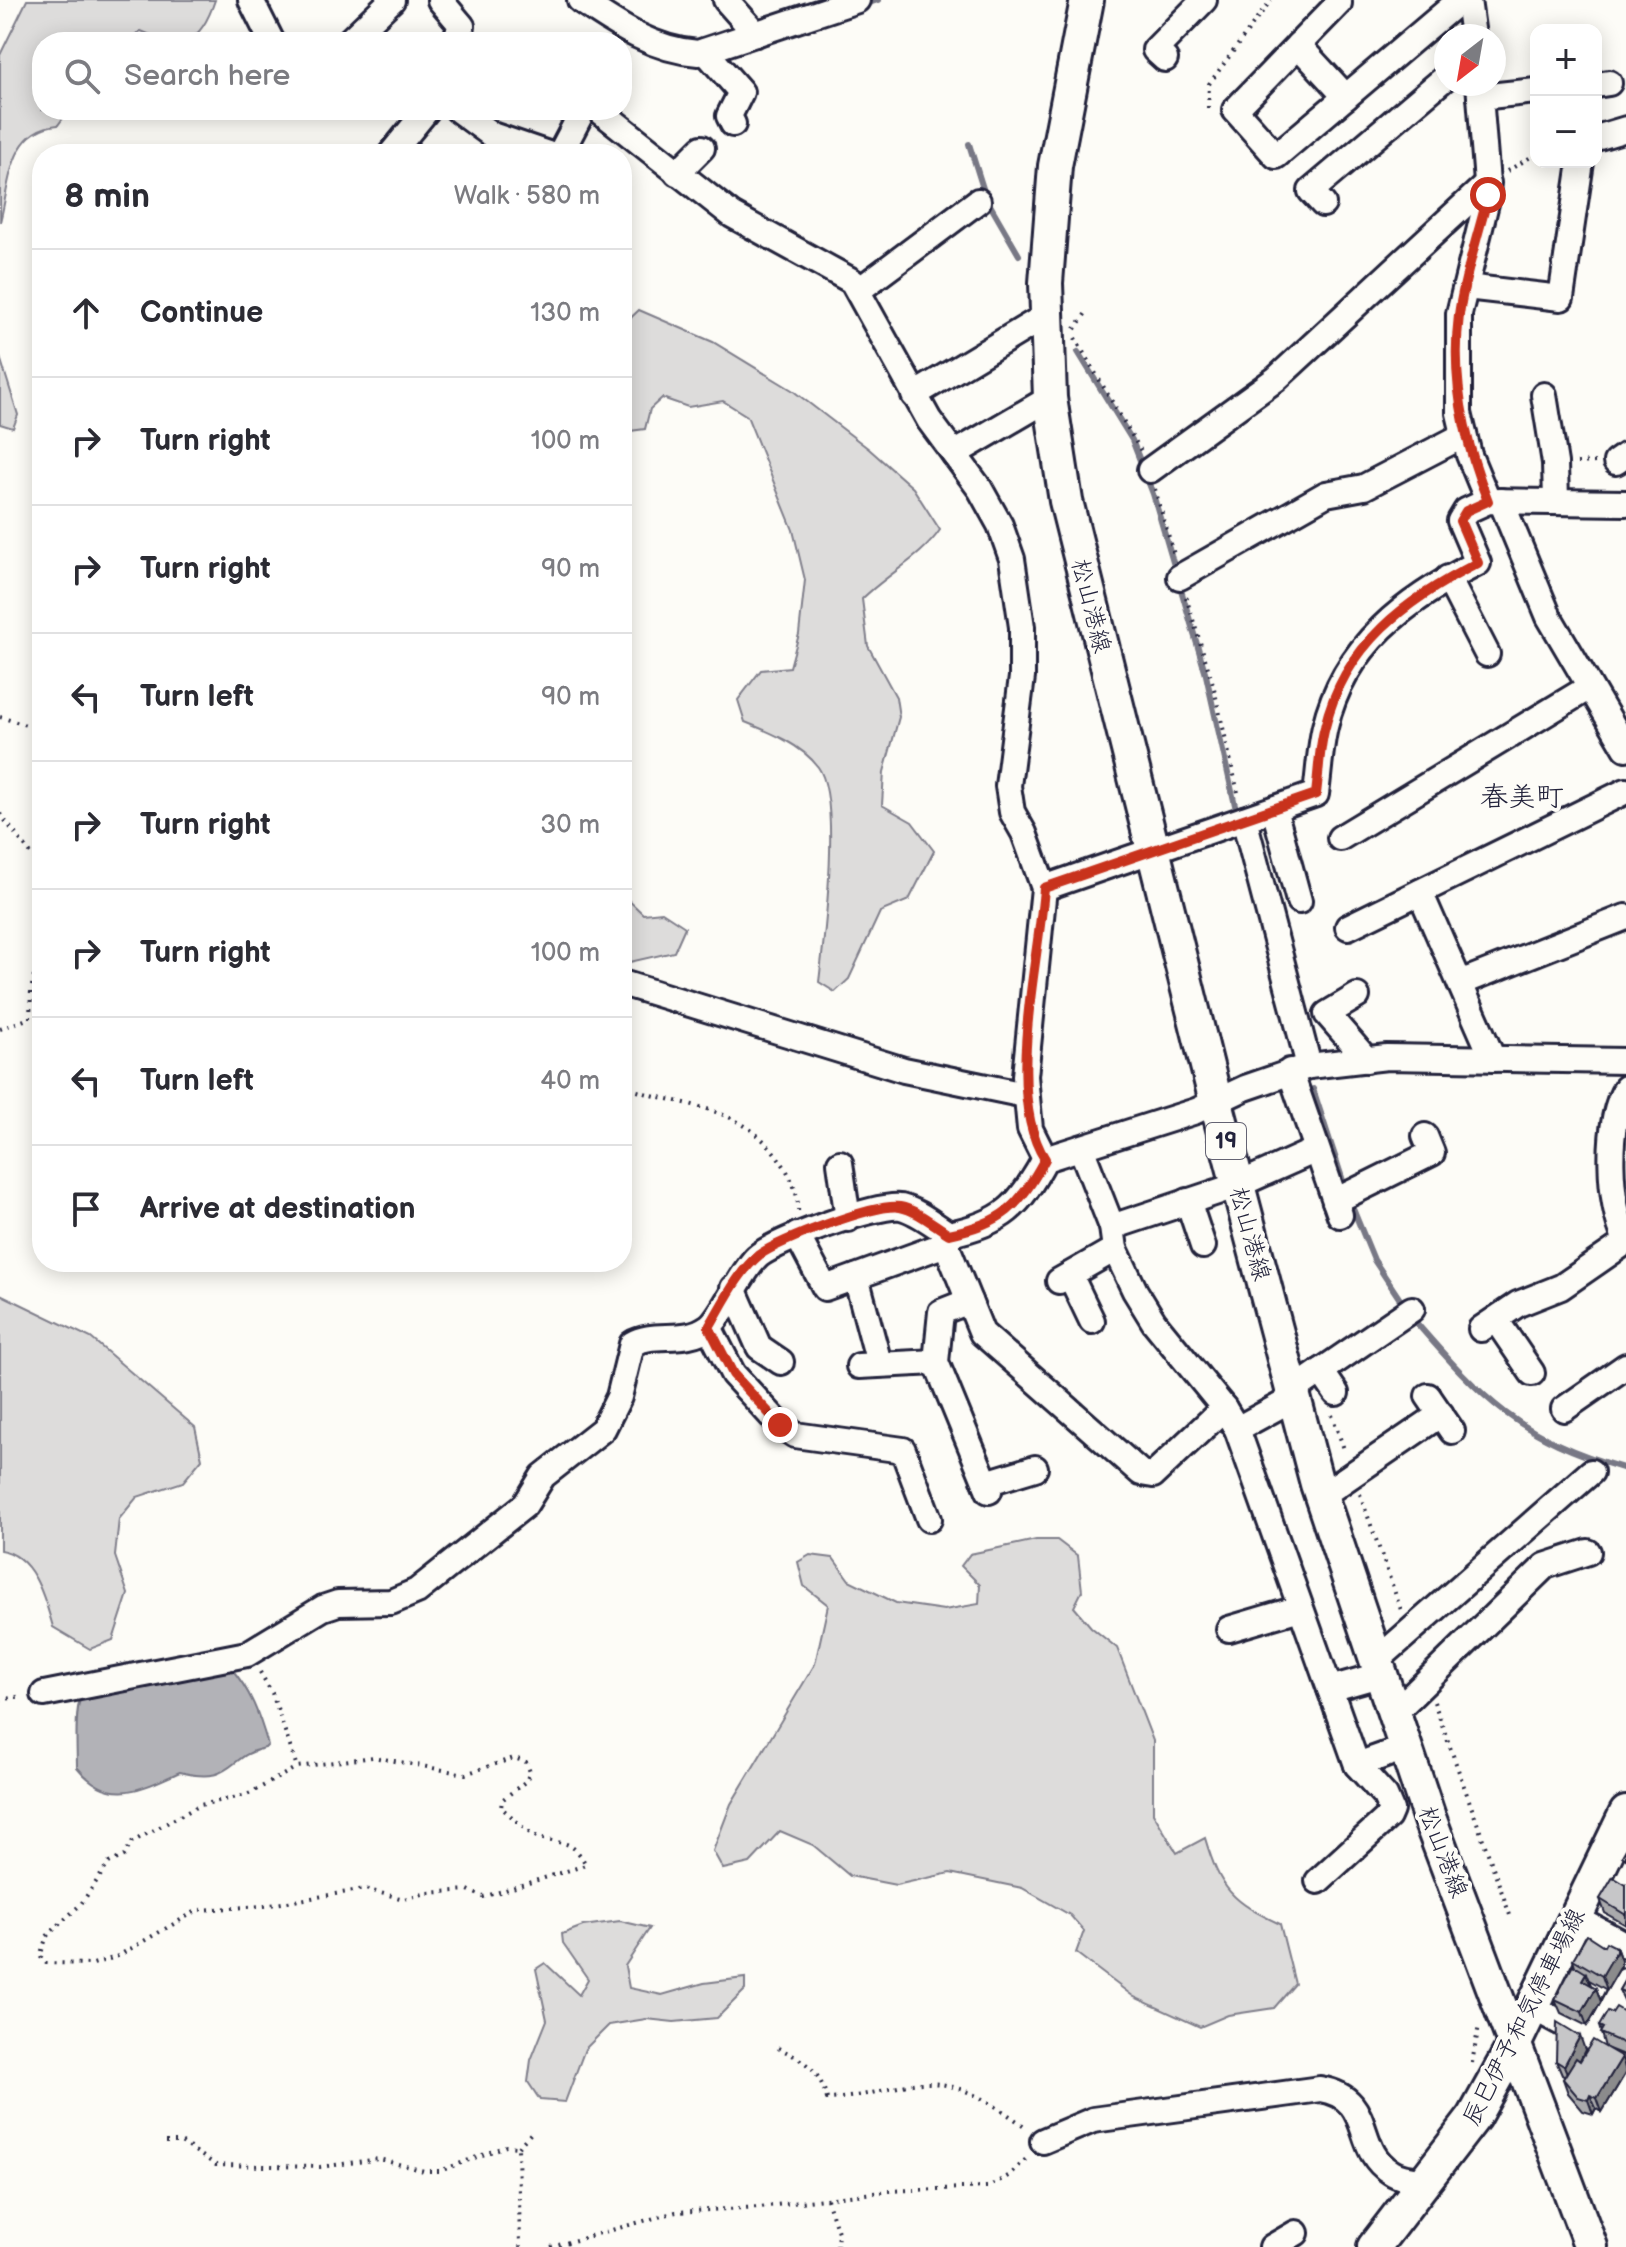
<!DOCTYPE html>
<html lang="en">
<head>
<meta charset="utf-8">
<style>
	:root { --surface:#fff; --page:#f7f7f7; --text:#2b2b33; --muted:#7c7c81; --line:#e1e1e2 }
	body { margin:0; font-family:"Balsamiq Sans","Klee One",sans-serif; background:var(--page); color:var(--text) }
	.controls { position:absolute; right:24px; top:24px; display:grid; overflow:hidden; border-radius:16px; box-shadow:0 4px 20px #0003 }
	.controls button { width:72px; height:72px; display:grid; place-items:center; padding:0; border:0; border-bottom:2px solid var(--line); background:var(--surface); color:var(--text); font:40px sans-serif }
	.compass { position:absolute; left:1434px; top:24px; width:72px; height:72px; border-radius:50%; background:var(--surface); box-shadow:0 4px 20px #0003; rotate:211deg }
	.stop { position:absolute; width:24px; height:24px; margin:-18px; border:6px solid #c8321e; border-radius:50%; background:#fff }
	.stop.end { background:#c8321e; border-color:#fff; box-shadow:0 2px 8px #0008 }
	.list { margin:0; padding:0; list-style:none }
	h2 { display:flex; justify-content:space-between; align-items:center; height:104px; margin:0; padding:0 32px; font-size:34px }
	h2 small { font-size:26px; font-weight:400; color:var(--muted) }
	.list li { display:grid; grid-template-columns:52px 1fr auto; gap:24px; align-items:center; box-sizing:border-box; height:128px; padding:0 32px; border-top:2px solid var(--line) }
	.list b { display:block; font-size:30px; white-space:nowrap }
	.list em { font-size:26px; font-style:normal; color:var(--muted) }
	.icon { flex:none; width:44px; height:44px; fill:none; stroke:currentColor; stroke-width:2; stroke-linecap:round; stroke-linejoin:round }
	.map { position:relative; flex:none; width:1626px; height:2247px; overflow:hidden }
	.search { position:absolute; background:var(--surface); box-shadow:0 4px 20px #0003; left:32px; top:32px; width:600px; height:88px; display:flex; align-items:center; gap:20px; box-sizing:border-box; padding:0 28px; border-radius:32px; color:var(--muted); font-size:30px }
	.panel { position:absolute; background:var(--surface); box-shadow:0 4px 20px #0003; left:32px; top:144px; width:600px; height:1128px; border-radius:32px }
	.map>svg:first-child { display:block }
	.green { fill:#dddcdb; stroke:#807f8b; stroke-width:2 }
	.water { fill:#b2b2b7; stroke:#787885; stroke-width:2 }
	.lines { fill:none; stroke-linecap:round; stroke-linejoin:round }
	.stream { stroke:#787885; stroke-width:6 }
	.minor-casing { stroke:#22223b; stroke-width:30 }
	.major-casing { stroke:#22223b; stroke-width:38 }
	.path { stroke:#22223b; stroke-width:4; stroke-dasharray:2 6; stroke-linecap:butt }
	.minor { stroke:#fdfcf7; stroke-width:24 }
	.major { stroke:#fdfcf7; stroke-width:32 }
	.wall { fill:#aaaaac; stroke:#22223b; stroke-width:2 }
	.shaded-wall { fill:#8b8b8c; stroke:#22223b; stroke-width:2 }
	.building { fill:#c6c6c8; stroke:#22223b; stroke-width:2 }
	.route { stroke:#c8321e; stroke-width:10 }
	.labels { text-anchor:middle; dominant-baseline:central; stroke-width:8; stroke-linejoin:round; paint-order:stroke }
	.shield { fill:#fdfcf7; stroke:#646373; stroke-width:2 }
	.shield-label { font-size:22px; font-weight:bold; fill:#22223b }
	.street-label { font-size:24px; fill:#22223b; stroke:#fdfcf7 }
	.quarter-label { font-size:28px; fill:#22223b; stroke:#fdfcf7 }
</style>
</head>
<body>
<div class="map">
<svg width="1626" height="2247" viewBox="0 0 1626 2247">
	<rect width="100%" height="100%" fill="#fdfcf7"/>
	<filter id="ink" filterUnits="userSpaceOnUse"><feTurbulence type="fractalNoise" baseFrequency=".0125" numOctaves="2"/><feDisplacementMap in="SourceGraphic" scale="16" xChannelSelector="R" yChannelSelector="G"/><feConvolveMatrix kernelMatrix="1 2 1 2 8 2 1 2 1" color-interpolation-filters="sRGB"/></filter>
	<g filter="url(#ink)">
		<g class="green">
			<path d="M27,0H215C200,45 183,50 141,31L125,42H42V110H69L58,125C9,129 10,184 0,222V55Z"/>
			<path d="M639,310L713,342L792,390L869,449L913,488L940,530C922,557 887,574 862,599L868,646L896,697L899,717L884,772L882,805L912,822L934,851L909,900L880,912L849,979L835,992L819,982C824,939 842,799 818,767C802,745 770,732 745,722L738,700L761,670L790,667L799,634L805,580L793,530L747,416L723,401L688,407L662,398L650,409L645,429L622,432V326Z"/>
			<path d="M0,357L18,415L13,428L0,424Z"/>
			<path d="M622,894L643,914L662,912L685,927L674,952L630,962L622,957Z"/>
			<path d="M0,1294L91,1338L195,1427L202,1459L183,1482L137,1497L119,1519L115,1556L128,1594L113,1640L90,1649L53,1627C45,1599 34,1555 0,1550Z"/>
			<path d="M1036,1540H1057L1078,1556L1082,1591L1074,1607L1091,1627L1117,1648L1153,1741V1813L1177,1853L1205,1838C1220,1889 1232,1902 1280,1924L1295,1984L1274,2008L1228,2015L1200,2027L1134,1997L1076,1953L1084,1931L1070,1915L1022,1888L950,1873L896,1885L850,1876L813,1845L780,1831L750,1863L723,1869L713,1851L731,1804L815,1664L828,1605L804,1586L798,1562L810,1555L833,1558L849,1580L896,1603L944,1610L979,1604L980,1585L961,1566L970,1554Z"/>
			<path d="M620,1921L650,1928L625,1966L629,1988L662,1995L704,1983L745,1978V1990L717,2018L674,2022L646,2019L609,2025L585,2049L565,2102L540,2100L528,2082L531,2060L547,2020L536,1969L545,1963L579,1995L588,1979L563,1943L562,1934L583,1926Z"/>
		</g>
		<path class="water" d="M230,1667C251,1691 259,1714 268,1745L265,1748C227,1755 234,1786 180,1772C141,1789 110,1808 77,1767C77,1752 74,1705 82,1696Z"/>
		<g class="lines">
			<g class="stream">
				<path d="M863,5L878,0"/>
				<path d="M969,144L986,198L1019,255"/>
				<path d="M1078,352L1132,440L1153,494L1206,675L1237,814"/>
				<path d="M1313,1089L1345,1187"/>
				<path d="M1351,1204L1374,1260L1403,1304"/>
				<path d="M1413,1319C1484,1401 1519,1438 1626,1469"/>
			</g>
			<defs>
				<g id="minor">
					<path d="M251,0L272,42"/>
					<path d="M440,0L462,26L453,42"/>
					<path d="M580,0C617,25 653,50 698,53L857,0"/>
					<path d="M726,0L756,34"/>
					<path d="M1468,0L1473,36"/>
					<path d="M1339,3L1235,110L1276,156L1460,0"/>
					<path d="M348,42L392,0"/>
					<path d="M1298,45L1346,97"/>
					<path d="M705,51L741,92L729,116L733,124"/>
					<path d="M1165,59L1155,50L1204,0"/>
					<path d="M1479,84L1488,195L1459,314V413L1469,455L1488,501"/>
					<path d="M1596,85L1609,83"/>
					<path d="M1480,97L1536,91"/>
					<path d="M458,110L492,135L548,154"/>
					<path d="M599,110L732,215L852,281L929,420L980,489L1000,525L1012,559L1022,627V677L1008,786L1012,812L1024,833L1044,888L1025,1076L1030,1129L1045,1159"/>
					<path d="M1596,138L1626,129"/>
					<path d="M391,154L427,110"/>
					<path d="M560,154L583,110"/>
					<path d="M677,173L702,148"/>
					<path d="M1323,204L1311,191L1446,77"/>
					<path d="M1466,287L1561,298L1581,162"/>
					<path d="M859,290L978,201"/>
					<path d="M914,395L1047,315"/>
					<path d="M1544,395L1555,463L1556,502"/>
					<path d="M954,454L1050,398"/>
					<path d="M1616,462L1626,455"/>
					<path d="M1150,470L1276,379L1488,183"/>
					<path d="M1501,501L1549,617L1626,748"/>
					<path d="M1180,577L1326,494L1364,487L1464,435"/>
					<path d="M1448,578L1487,654"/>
					<path d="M1274,809L1299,901"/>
					<path d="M1244,819L1309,1066"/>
					<path d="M1340,838L1588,688"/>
					<path d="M1044,888L1316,794C1319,772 1320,748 1325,727C1344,645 1407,599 1478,563L1460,521L1466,511L1488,501L1626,503"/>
					<path d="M1420,892L1493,1059"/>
					<path d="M1348,927L1626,791"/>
					<path d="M622,983L904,1070L1025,1095"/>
					<path d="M1460,983L1626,917"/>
					<path d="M1357,996L1327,1014L1367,1060"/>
					<path d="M1290,1071L1340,1215"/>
					<path d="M1626,1088C1605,1122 1608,1204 1626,1240"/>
					<path d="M1081,1148L1112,1227L1115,1249L1135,1291L1154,1322L1224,1408L1237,1429L1357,1765L1385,1796L1391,1810L1388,1817L1318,1881"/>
					<path d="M840,1163L848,1219"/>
					<path d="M1188,1201L1203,1246"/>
					<path d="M1335,1201L1432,1153L1425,1136"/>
					<path d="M1112,1227L1238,1185L1316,1150"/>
					<path d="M949,1234L946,1244L982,1333L1141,1473L1153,1475L1224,1408"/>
					<path d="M797,1235L825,1288L946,1244"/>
					<path d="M1070,1275L1092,1321"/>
					<path d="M856,1277L879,1363"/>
					<path d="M1059,1281L1115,1249"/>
					<path d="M733,1288L759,1347L781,1362"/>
					<path d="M969,1301L941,1312L936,1362L989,1491"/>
					<path d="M1496,1320L1532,1373"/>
					<path d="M709,1327L733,1374L780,1425L795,1435L903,1450L929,1519"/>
					<path d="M1481,1329L1518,1304L1561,1287L1626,1242"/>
					<path d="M859,1366L936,1362"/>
					<path d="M1321,1371L1336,1393"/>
					<path d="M1292,1391L1412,1309"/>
					<path d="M1428,1396L1452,1431"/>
					<path d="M1564,1409L1626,1366"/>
					<path d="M1237,1429L1294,1398"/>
					<path d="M986,1483L1035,1468"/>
					<path d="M1321,1496L1441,1414"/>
					<path d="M1229,1629L1300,1608"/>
					<path d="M1375,1662L1591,1472"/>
					<path d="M1330,1689L1379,1675"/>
					<path d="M44,1694L247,1654L323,1608L338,1603L391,1602L417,1591L525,1505L543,1476L603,1429L619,1397L632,1344C653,1331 685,1344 708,1327C722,1318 740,1273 757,1257C774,1241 878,1203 901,1207C918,1211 934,1225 949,1234C1003,1223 1019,1207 1045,1159L1196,1111L1245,1088L1309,1066L1387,1057L1626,1061"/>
					<path d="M1393,1714L1545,1566L1588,1552"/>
					<path d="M1357,1765L1405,1748"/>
					<path d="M1576,1918L1626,1945"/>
					<path d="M1532,2007L1595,2041L1626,1981"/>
					<path d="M1043,2141L1093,2120L1320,2089C1376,2098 1352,2148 1391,2172C1401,2179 1416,2179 1428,2181"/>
					<path d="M1272,2247L1296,2233"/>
				</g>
				<g id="major">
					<path d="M1087,0L1055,166L1046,283L1050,398L1066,501L1216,1102L1317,1484L1430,1820L1591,2247"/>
					<path d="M1374,2247L1474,2117L1515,2043L1626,1813"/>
				</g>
			</defs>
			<use href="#minor" class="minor-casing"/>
			<use href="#major" class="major-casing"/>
			<g class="path">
				<path d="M1208,108L1209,84L1271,0"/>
				<path d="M1507,171L1536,154"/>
				<path d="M1075,329L1088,310"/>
				<path d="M1075,338L1141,451"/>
				<path d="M1577,463L1596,462"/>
				<path d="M1155,489L1175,558"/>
				<path d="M1186,597L1213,684L1239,797"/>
				<path d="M0,717L42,730"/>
				<path d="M0,814L42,868"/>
				<path d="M0,1029L30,1018L31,990L42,939"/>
				<path d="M622,1086C687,1109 743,1102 784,1166C793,1181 799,1196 798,1213"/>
				<path d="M1332,1415L1345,1452"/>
				<path d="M1360,1494L1401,1610"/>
				<path d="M260,1672L272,1693L297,1767L373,1757L465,1774L514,1758L526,1762L530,1772L526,1781L502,1800L501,1808C513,1816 524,1831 537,1837C560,1846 571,1836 586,1865L483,1897L468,1890L427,1893L404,1899L365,1889L264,1906L198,1910L116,1957L93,1964L46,1963L40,1956L47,1936L81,1904L109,1863L124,1856L132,1842L200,1805L247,1795L297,1767"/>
				<path d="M0,1700L22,1696"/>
				<path d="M1434,1702L1511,1918"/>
				<path d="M778,2048C804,2060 820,2070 827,2099C856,2098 879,2091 907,2085C953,2075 992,2103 1027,2128"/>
				<path d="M1472,2063L1479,2025"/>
				<path d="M166,2142H181L216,2165L320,2167L379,2159L424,2171H440L506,2146L518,2147L520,2247"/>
				<path d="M518,2147L532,2132"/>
				<path d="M827,2199L838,2232L837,2247"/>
				<path d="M551,2247L676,2212L760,2207L889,2191L988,2187L1010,2175L1029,2156"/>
			</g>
			<use href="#minor" class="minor"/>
			<use href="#major" class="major"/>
		</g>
		<g class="wall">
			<path d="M1626,1885V1925L1605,1913L1600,1899Z"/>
			<path d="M1604,1946L1616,1947L1621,1961V1966L1607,1990L1589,1980L1591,1985L1596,1988L1601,2002L1587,2026L1561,2013L1555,1999L1575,1966L1573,1959Z"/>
			<path d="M1626,1978V2004L1619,1990Z"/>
			<path d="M1626,2013V2056L1606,2048L1622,2057L1626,2072L1602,2112L1596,2108L1593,2114L1583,2111L1568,2093L1563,2079L1565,2077L1562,2075L1556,2061L1585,2050L1580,2061L1605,2047L1599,2026Z"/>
		</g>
		<g class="shaded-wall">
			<path d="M1616,1947L1621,1961V1966L1607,1990L1602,1976Z"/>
			<path d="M1586,1973L1591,1986L1582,1980Z"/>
			<path d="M1596,1988L1601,2002L1587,2026L1582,2012Z"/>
			<path d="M1580,2036L1585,2050L1570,2080L1564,2066Z"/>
			<path d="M1622,2057L1626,2072L1602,2112L1597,2098Z"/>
			<path d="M1590,2095L1596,2108L1593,2114L1588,2100Z"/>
		</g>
		<g class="building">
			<path d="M1626,1849V1859L1622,1856Z"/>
			<path d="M1613,1877L1626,1885V1915L1600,1899Z"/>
			<path d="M1587,1935L1604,1946L1606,1942L1616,1947V1952L1602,1976L1573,1959Z"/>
			<path d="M1573,1965L1586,1973L1582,1980L1596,1988L1582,2012L1555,1999Z"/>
			<path d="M1626,1978V1993L1619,1990Z"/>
			<path d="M1616,2007L1626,2013V2041L1625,2044L1600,2033L1603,2028L1599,2026L1608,2011L1612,2013Z"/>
			<path d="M1557,2022L1580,2036L1564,2066L1556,2061Z"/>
			<path d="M1593,2040L1622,2057L1597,2098L1590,2095L1588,2100L1578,2097L1563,2079L1576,2058L1580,2061Z"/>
		</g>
	</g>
	<g class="lines" filter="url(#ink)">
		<path class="route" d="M780,1425L733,1374L709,1327C723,1304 738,1272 759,1255C779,1240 876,1203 900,1207C917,1210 934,1225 949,1234C1003,1223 1019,1207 1045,1159C1004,1096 1039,962 1044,888L1316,794C1319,772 1319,748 1325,727C1344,645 1407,599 1478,563L1460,521L1466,511L1488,501C1464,441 1451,380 1459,315C1464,275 1479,234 1488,195"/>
	</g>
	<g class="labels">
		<rect class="shield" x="1206" y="1123" width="40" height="36" rx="6"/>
		<g class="shield-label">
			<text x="1226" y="1141">19</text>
		</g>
		<g class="street-label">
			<text transform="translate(1091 606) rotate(76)">松山港線</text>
			<text transform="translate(1250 1234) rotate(75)">松山港線</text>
			<text transform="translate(1443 1852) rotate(69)">松山港線</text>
			<text transform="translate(1524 2017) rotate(-63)">辰巳伊予和気停車場線</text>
		</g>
		<g class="quarter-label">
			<text x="1522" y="797">春美町</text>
		</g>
	</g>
</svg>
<div class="controls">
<button>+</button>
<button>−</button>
</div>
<svg class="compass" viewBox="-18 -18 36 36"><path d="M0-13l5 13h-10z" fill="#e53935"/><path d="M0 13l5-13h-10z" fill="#7c7c81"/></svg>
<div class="stop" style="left:1488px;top:195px"></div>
<div class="stop end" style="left:780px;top:1425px"></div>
<div class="search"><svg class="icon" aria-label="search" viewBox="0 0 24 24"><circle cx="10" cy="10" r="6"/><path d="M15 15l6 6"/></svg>Search here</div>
<section class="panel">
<h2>8 min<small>Walk · 580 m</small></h2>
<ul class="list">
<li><svg class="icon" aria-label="ahead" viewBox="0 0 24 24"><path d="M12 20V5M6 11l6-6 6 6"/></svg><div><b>Continue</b></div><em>130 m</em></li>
<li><svg class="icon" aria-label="right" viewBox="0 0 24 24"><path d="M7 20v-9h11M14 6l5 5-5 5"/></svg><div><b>Turn right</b></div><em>100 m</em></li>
<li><svg class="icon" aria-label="right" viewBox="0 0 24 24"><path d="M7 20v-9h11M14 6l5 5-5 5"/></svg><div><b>Turn right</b></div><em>90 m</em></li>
<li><svg class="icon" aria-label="left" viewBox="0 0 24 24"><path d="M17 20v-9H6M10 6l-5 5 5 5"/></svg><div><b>Turn left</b></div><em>90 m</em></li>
<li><svg class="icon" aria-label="right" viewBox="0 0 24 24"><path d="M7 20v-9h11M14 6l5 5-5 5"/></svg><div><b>Turn right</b></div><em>30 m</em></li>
<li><svg class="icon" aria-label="right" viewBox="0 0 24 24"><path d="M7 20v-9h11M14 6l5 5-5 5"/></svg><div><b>Turn right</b></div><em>100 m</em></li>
<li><svg class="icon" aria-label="left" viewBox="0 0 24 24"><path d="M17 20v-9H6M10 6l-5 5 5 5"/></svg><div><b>Turn left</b></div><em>40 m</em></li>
<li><svg class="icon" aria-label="arrive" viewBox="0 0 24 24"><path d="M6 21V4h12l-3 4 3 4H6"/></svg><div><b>Arrive at destination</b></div></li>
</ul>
</section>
</div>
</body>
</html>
